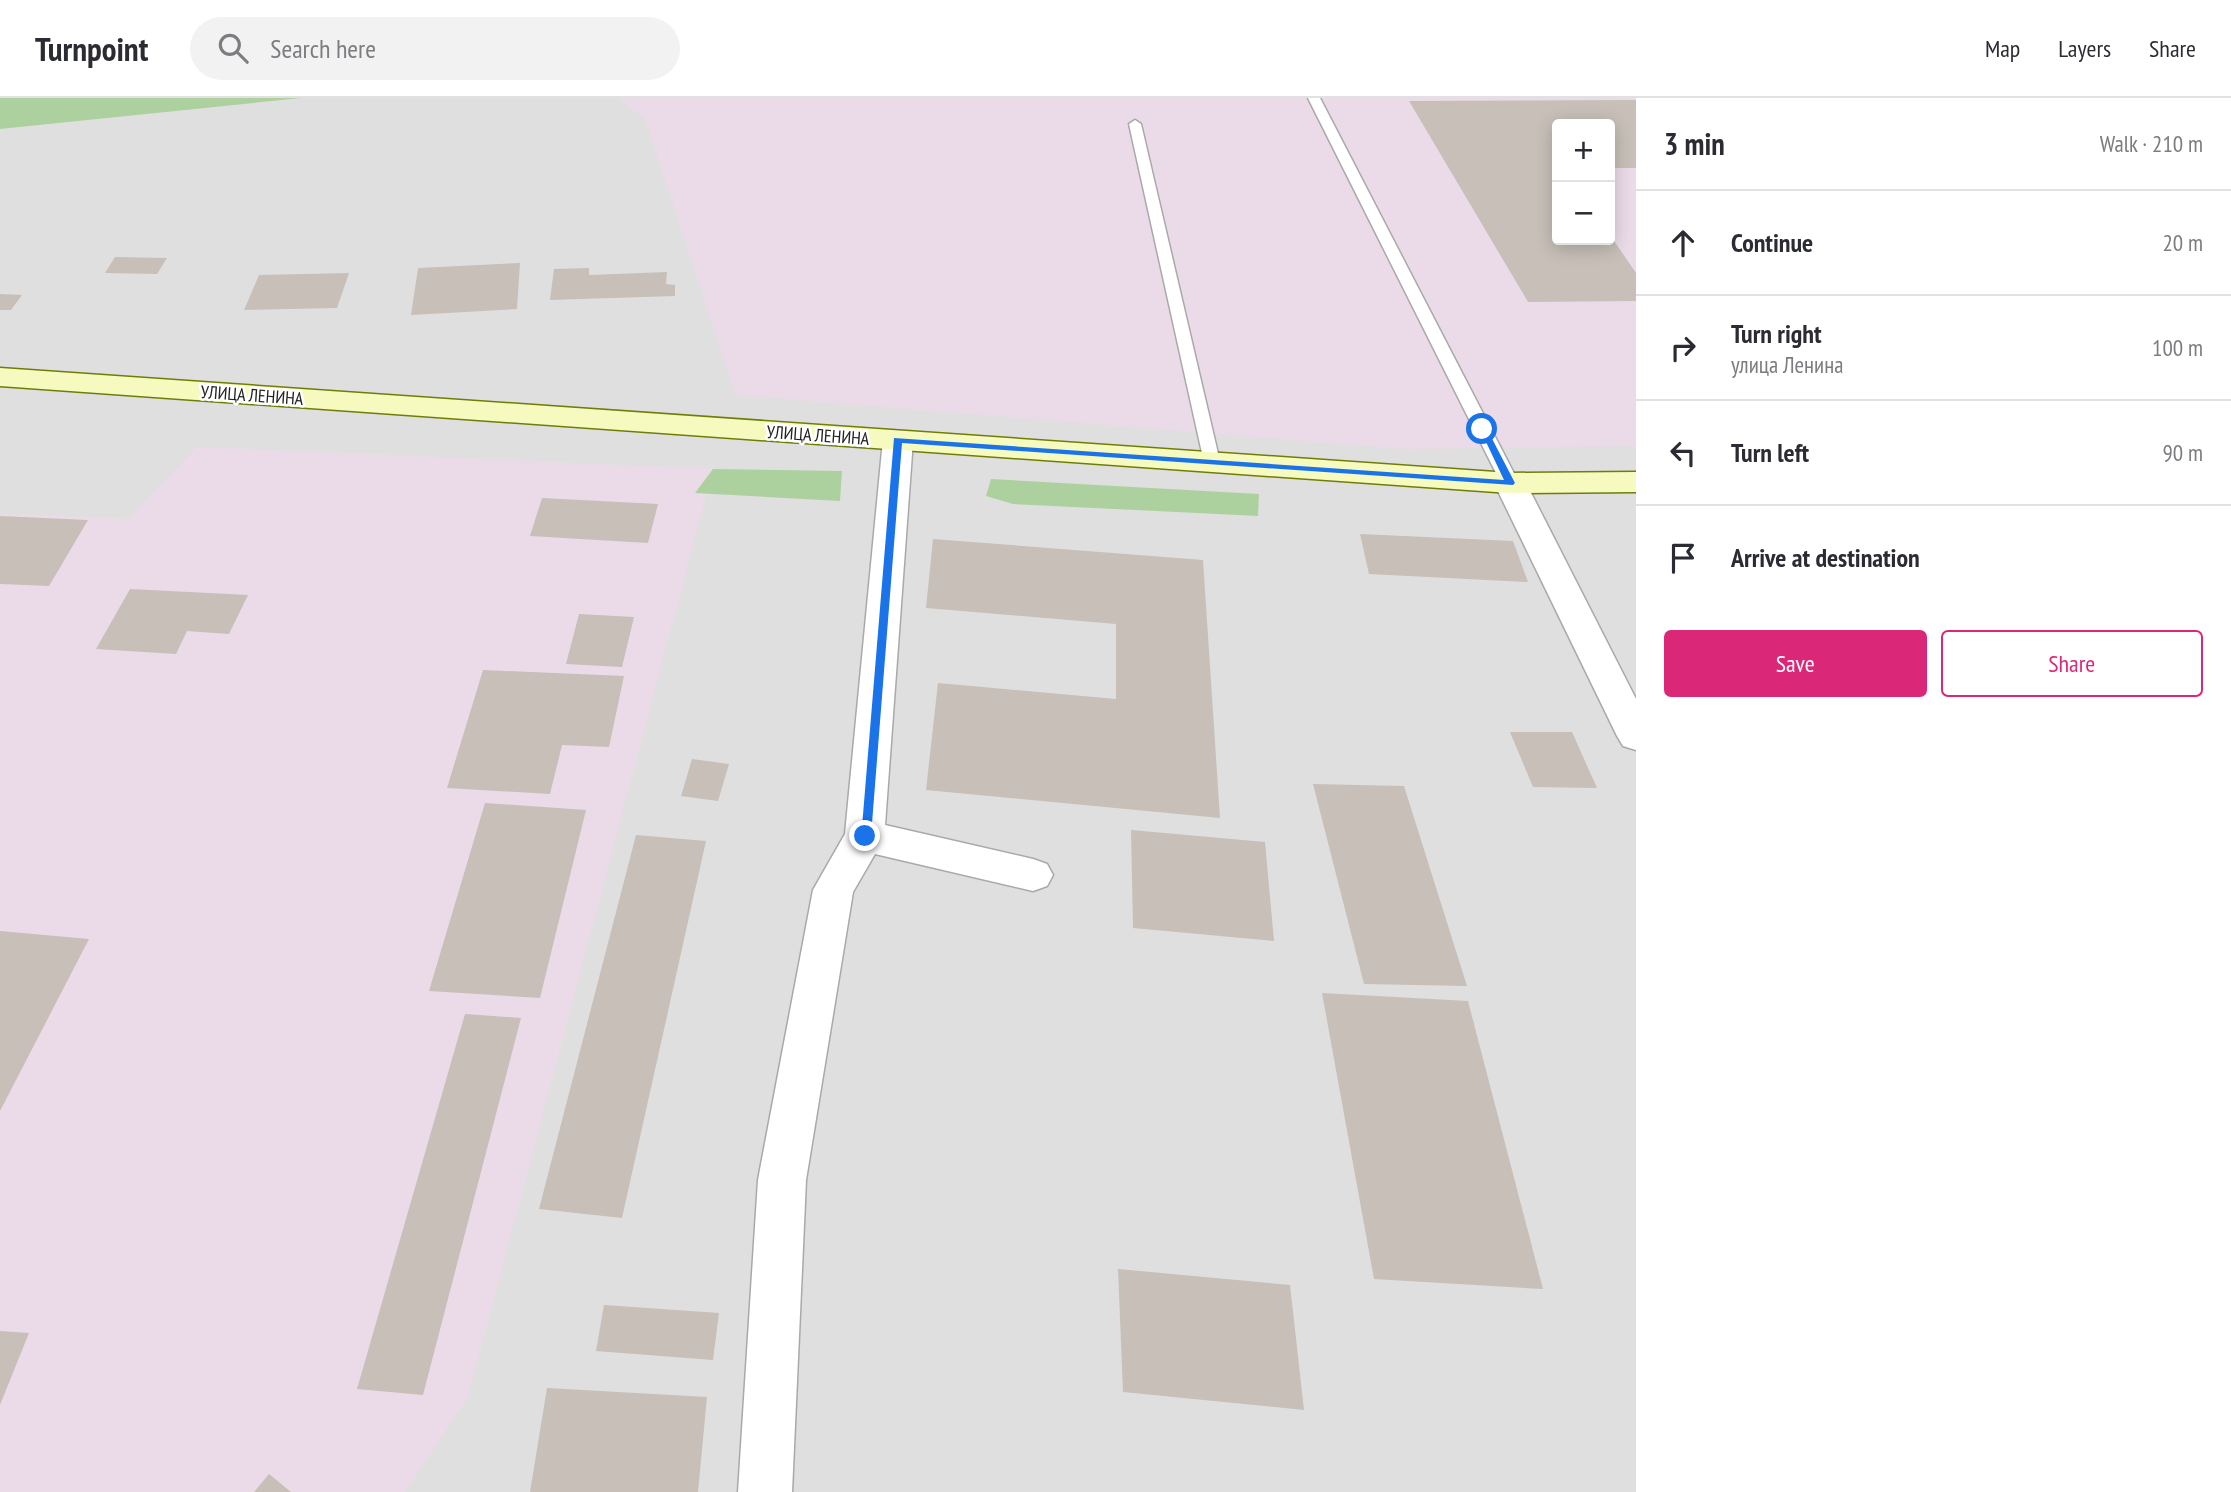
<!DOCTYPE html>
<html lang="en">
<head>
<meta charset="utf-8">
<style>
	:root { --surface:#fff; --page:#f2f2f3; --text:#2b2b33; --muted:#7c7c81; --line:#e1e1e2; --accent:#db2777 }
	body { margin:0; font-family:"PT Sans Narrow",sans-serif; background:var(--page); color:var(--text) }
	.controls { position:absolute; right:21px; top:21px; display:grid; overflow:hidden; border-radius:7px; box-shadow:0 4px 18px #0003 }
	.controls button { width:63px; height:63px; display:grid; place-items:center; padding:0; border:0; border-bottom:2px solid var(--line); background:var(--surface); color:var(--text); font:35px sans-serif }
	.stop { position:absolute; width:21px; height:21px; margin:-16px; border:5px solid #1a73e8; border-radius:50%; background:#fff }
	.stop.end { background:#1a73e8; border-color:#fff; box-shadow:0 2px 7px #0008 }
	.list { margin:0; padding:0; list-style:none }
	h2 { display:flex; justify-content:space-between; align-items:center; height:91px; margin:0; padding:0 28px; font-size:30px }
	h2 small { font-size:23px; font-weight:400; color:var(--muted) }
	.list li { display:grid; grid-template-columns:46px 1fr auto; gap:21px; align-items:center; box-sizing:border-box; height:105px; padding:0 28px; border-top:2px solid var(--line) }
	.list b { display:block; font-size:26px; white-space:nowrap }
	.list p { margin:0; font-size:23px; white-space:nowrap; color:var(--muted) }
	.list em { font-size:23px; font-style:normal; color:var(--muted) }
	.actions { display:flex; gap:14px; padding:21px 28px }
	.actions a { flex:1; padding:16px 0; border:2px solid var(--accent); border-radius:7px; text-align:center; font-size:24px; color:var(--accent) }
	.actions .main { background:var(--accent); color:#fff }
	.icon { flex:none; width:38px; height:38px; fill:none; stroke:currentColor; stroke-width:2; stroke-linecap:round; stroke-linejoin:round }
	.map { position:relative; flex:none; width:1636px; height:1394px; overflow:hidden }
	header { display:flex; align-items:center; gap:42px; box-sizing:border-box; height:98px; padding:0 35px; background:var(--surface); border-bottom:2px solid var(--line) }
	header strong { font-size:33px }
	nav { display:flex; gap:38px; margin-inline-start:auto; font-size:24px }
	.search { width:490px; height:63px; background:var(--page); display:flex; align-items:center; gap:18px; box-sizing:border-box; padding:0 24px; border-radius:38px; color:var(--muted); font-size:26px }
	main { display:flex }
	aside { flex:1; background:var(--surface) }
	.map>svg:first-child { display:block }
	.residential { fill:#e0dfdf; fill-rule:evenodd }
	.industrial { fill:#ebdbe8; fill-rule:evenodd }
	.forest { fill:#add19e }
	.building { fill:#c7bfb8 }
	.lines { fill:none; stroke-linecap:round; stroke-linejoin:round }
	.lane-casing { stroke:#a9a9a9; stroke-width:3 }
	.street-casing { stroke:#a9a9a9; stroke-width:3 }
	.secondary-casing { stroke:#707d05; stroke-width:3 }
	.lane { fill:#fff; fill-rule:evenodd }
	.street { fill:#fff; fill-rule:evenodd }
	.secondary { fill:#f7fabf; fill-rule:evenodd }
	.route { fill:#1a73e8 }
	.labels { text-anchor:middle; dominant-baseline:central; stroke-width:5; stroke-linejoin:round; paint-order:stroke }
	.far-street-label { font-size:18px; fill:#222; stroke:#fff }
</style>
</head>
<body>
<header>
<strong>Turnpoint</strong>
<div class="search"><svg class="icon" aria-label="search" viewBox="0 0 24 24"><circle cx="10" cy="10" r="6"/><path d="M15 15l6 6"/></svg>Search here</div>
<nav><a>Map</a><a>Layers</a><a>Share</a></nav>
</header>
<main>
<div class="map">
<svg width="1636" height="1394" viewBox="0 0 1636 1394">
	<rect width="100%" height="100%" fill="#f2efe9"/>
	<path class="residential" d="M0,0H1636V1394H0ZM1557,26H1610V142H1557Z"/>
	<g class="industrial">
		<path d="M619,0H1636V348L1406,351L736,297L645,21ZM1557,26H1610V142H1557Z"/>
		<path d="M197,349L713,371L468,1299L405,1394H0V416L128,421Z"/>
	</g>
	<g class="forest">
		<path d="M0,0H301L0,31Z"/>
		<path d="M713,371L842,373L840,403L695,395Z"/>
		<path d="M991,381L1259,396L1258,418L1013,406L986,398Z"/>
	</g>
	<g class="building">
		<path d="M1636,2V70H1610V26H1557V142H1610V137L1636,175V203L1528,204L1409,3Z"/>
		<path d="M115,159L167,160L157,176L105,175Z"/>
		<path d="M520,165L517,211L411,217L418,170Z"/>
		<path d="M589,170V177L667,174L666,186L675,187V198L550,202L554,171Z"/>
		<path d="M349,175L337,210L244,212L259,177Z"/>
		<path d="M0,196L22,197L11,212H0Z"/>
		<path d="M542,400L658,406L648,445L530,438Z"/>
		<path d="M0,418L88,422L49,488L0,486Z"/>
		<path d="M1360,436L1513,443L1528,484L1369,476Z"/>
		<path d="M933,441L1203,462L1220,720L926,692L938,585L1116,601V526L926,510Z"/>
		<path d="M130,491L248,497L229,536L187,533L176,556L96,551Z"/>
		<path d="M579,516L634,519L622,569L566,566Z"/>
		<path d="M483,572L624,578L609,649L562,647L550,696L447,690Z"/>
		<path d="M1510,634H1572L1597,690L1533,689Z"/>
		<path d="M692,661L729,666L718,703L681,698Z"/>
		<path d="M1313,686L1404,688L1467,888L1364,886Z"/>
		<path d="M485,705L586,712L540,900L429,893Z"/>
		<path d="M1131,732L1265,744L1274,843L1133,830Z"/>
		<path d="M636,737L706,743L622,1120L539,1111Z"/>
		<path d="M0,833L89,841L0,1013Z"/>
		<path d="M1322,895L1468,903L1543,1191L1374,1181Z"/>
		<path d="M465,916L521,920L423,1297L357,1291Z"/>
		<path d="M1118,1171L1290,1187L1304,1312L1123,1294Z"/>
		<path d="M604,1207L719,1215L713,1262L596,1253Z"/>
		<path d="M0,1233L29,1235L0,1307Z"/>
		<path d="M547,1290L707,1299L698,1394H530Z"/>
		<path d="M269,1376L291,1394H254Z"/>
	</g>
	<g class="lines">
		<defs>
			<g id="lane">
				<path d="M1308,0H1320L1519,385L1516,389H1504L1501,385Z"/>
				<path d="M1135,22L1141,26L1220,364L1212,369L1204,364L1129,26Z"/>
			</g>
			<g id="street">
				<path d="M898,333L909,335L913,342L885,727L1033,761L1047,766L1053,777L1047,788L1033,793L875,756L853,794L806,1082L792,1394H738L758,1082L813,792L845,736L883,342L887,335Z"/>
				<path d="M1510,375L1521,378L1526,385L1636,601V652L1623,648L1617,638L1494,385L1499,378Z"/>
			</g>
			<path id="secondary" d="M0,270L1510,375L1636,374V394L1510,395L0,288Z"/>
		</defs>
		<use href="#lane" class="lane-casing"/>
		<use href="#street" class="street-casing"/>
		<use href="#secondary" class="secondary-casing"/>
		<use href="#lane" class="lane"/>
		<use href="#street" class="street"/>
		<use href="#secondary" class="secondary"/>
	</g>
	<path class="route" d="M1479,329L1487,331L1515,385L1513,387L902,345L871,738L869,741H861L894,340L1504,382Z"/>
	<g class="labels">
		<g class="far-street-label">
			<text transform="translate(252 297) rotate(4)">УЛИЦА ЛЕНИНА</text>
			<text transform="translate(818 337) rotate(4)">УЛИЦА ЛЕНИНА</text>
		</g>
	</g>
</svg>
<div class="controls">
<button>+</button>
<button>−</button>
</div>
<div class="stop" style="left:1482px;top:331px"></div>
<div class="stop end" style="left:865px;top:738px"></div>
</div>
<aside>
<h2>3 min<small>Walk · 210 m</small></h2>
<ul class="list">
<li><svg class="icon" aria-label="ahead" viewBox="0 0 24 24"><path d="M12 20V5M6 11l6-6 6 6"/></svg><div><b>Continue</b></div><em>20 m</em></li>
<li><svg class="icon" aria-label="right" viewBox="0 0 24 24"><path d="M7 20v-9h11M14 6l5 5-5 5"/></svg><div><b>Turn right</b><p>улица Ленина</p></div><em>100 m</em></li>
<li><svg class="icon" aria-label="left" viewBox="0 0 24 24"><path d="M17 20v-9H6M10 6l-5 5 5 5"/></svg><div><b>Turn left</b></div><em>90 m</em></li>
<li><svg class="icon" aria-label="arrive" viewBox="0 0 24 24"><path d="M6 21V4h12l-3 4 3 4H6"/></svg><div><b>Arrive at destination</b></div></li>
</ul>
<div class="actions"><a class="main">Save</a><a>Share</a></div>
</aside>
</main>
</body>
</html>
